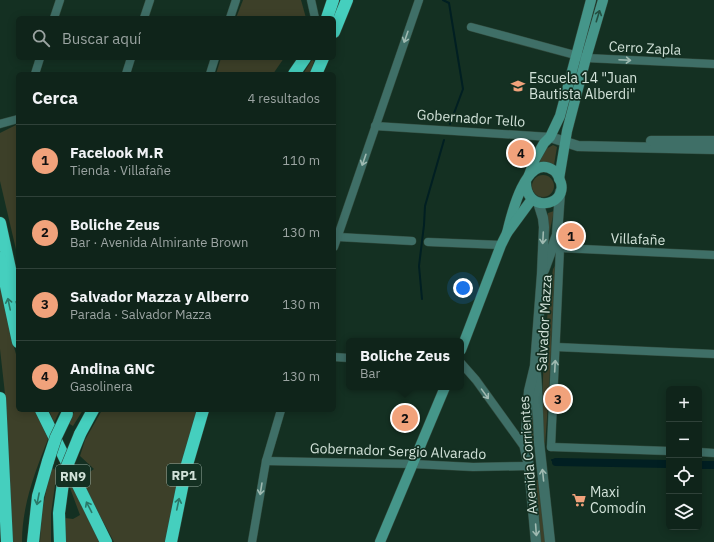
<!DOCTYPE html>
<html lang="es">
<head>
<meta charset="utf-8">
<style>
	:root { --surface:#0f241a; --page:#1d3027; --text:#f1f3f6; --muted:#9ba4a2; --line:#2f4139; --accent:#f1a27b }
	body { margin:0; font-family:"IBM Plex Sans",sans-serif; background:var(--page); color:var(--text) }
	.controls { position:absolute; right:12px; bottom:12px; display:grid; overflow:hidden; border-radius:6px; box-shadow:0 2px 10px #0003 }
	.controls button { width:36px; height:36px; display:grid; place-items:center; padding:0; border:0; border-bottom:1px solid var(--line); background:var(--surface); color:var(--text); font:20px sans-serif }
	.you { position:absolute; left:463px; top:288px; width:14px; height:14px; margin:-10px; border:3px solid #fff; border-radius:50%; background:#1a73e8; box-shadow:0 0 0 6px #1a73e833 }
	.badge { display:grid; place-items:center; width:26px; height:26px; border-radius:50%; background:var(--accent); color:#111; font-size:13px; font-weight:700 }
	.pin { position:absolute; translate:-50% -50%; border:2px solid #fff; box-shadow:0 1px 4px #0006 }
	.popup { position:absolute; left:346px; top:338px; width:118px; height:52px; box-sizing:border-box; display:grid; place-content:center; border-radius:6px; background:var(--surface); filter:drop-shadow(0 1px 3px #0005); font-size:13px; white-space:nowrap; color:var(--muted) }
	.popup b { font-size:15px; color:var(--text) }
	.popup::after { content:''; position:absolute; left:50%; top:100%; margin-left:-8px; border:8px solid transparent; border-top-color:var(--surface) }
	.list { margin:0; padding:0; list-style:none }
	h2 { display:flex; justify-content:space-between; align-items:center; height:52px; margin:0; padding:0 16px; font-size:17px }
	h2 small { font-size:13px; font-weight:400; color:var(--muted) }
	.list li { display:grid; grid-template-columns:26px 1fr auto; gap:12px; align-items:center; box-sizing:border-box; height:72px; padding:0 16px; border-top:1px solid var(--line) }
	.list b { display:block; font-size:15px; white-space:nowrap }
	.list p { margin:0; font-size:13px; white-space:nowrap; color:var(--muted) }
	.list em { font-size:13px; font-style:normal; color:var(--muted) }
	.icon { flex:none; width:22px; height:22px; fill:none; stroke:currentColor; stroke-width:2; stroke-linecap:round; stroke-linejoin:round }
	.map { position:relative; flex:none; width:714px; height:542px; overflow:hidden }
	.search { position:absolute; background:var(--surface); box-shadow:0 2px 10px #0003; left:16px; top:16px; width:320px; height:44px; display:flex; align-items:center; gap:10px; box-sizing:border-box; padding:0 14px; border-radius:6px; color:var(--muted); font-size:15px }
	.panel { position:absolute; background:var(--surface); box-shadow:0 2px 10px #0003; left:16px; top:72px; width:320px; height:340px; border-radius:6px }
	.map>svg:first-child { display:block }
	.green { fill:#3d4029 }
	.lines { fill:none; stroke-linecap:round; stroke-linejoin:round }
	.stream { stroke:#011f22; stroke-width:2 }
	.canal { stroke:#011f22; stroke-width:8 }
	.minor-casing { stroke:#324c3f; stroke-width:9 }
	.tertiary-casing { stroke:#324c3f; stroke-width:11 }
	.secondary-casing { stroke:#324c3f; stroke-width:11 }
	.motorway-casing { stroke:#324c3f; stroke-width:13 }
	.minor { stroke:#3f6f67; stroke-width:8 }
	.tertiary { stroke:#3f6f67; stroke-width:10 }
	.secondary { stroke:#45968a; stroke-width:10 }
	.motorway { stroke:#45cfbe; stroke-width:12 }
	.motorway-bridge-casing { stroke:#324c3f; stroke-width:13; stroke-linecap:butt }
	.motorway-bridge { stroke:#45cfbe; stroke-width:12 }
	.oneway { stroke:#234f41 }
	.oneway2 { stroke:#9fbab1 }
	.oneway3 { stroke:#2a7868 }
	.labels { text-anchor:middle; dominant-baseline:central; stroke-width:3.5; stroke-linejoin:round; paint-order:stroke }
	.shield { fill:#143022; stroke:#99ada2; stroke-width:1 }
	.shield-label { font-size:13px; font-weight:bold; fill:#d2e2d9 }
	.street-label { font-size:14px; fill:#d2e2d9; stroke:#143022 }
	.poi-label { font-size:14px; fill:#d2e2d9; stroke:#143022; text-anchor:start }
</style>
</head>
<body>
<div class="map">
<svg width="714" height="542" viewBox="0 0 714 542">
	<rect width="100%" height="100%" fill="#143022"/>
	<g class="green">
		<path d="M243,0H301L306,18H236Z"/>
		<path d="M221,58H284L273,74H216Z"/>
		<path d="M312,60L314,61L310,74H303Z"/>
		<path d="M18,124V258L0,181V133Z"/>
		<path d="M553,145L557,147L554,165L546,162L539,163L546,149Z"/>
		<circle cx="543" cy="186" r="11"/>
		<path d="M554,211L546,249L548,213Z"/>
		<path d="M555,266C552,326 550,386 545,446H544C540,387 545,327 553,269Z"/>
		<path d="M0,281L11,337L18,361V410H35L48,439C35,472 22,505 22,542H12L6,403L0,349Z"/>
		<path d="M533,396L535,444H532L531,440Z"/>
		<path d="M49,410H60L54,423Z"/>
		<path d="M75,410H83L73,426L68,423Z"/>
		<path d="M102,410H198L166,542H114L77,473L78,469L87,474L94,469L80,456L85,440Z"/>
		<path d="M51,467L57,471L51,514V542H40L42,511Z"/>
		<path d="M536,480H538L539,483L546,542H541Z"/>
		<path d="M72,485L101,542H66L65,518L73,519L80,515L70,488Z"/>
	</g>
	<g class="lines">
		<g class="stream">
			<path d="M443,0L449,3L463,89L450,124"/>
			<path d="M422,299L419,266L424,225L425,206L444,140"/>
			<path d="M552,460L556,462"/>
		</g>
		<g class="canal">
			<path d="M556,462L669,464"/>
			<path d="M699,465H714"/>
		</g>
		<defs>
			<g id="minor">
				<path d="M311,0L315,18"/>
				<path d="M54,18L60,0"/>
				<path d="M144,18L150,0"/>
				<path d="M230,18L236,0"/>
				<path d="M471,27L586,58L714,64"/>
				<path d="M35,74L40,58"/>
				<path d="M126,74L131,58"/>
				<path d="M210,74L215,58"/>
				<path d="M0,124L18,119"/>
				<path d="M375,126L550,137"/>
				<path d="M338,237L412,241"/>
				<path d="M428,242L501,245"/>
				<path d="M334,247L419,0"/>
				<path d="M560,248L714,255"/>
				<path d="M556,347L714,354"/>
				<path d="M334,357L349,358"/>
				<path d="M461,363L476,380L525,448"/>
				<path d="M551,447L560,248L557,235"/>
				<path d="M551,447L669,451"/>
				<path d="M699,452L714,453"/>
				<path d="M266,461L413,464L473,467L529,466"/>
				<path d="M252,542L266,461L281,410"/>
			</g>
			<g id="tertiary">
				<path d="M550,137L578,146L714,149"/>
				<path d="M651,141H714"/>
				<path d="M544,270L557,235L560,192"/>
				<path d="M536,374L537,388L539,442L550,542"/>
				<path d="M536,542L529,466L525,448L529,391L535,366L542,274L544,227L543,218L538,202"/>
			</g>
			<g id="secondary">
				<path d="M529,175L535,159L544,143L550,137L560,116L591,0"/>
				<path d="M559,179L567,131L586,58L603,0"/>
				<path d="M507,233C511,216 526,152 553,170C558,173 559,178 561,183C567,207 524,214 526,180"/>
				<path d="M461,350L501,245L507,233L532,199"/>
				<path d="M380,542L445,387"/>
			</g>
			<g id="motorway">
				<path d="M327,18L333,0"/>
				<path d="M334,32L347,0"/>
				<path d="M294,74L305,58"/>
				<path d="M316,74L323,58"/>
				<path d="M0,223L14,287L18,296"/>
				<path d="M0,258L18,342"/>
				<path d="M0,398L7,542"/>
				<path d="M41,410L106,542"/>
				<path d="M80,434L93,410"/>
				<path d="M33,542L38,496L48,461"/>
				<path d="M60,542L59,513L63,483"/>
				<path d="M171,542L186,468L203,410"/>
			</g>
		</defs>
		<use href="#minor" class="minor-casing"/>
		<use href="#tertiary" class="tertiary-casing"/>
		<use href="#secondary" class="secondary-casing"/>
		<use href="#motorway" class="motorway-casing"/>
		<use href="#minor" class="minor"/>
		<use href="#tertiary" class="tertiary"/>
		<use href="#secondary" class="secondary"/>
		<use href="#motorway" class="motorway"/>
		<defs>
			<g id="motorway-bridge">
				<path d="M48,461L56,437L67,414"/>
				<path d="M63,483L67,466L80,434"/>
			</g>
		</defs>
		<use href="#motorway-bridge" class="motorway-bridge-casing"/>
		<use href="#motorway-bridge" class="motorway-bridge"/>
	</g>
	<defs><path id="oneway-shaft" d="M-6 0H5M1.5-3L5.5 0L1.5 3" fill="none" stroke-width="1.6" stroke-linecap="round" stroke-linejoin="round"/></defs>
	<use class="oneway" href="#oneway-shaft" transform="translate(598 16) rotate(-73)"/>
	<g class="oneway2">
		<use href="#oneway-shaft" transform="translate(406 37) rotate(109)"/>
		<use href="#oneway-shaft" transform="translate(625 60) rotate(3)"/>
		<use href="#oneway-shaft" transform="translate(364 160) rotate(109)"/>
		<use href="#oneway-shaft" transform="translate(543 238) rotate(93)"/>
		<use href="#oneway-shaft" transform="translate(555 366) rotate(-87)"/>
		<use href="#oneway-shaft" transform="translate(485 394) rotate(54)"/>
		<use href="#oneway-shaft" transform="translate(543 475) rotate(-96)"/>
		<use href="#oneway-shaft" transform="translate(261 489) rotate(99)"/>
		<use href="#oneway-shaft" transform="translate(536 530) rotate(86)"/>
	</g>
	<g class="oneway3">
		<use href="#oneway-shaft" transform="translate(9 304) rotate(-102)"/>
		<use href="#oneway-shaft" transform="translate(38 499) rotate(101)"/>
		<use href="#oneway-shaft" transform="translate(178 504) rotate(-78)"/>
		<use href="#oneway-shaft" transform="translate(89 507) rotate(-117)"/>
	</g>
	<defs>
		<symbol id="school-bare" viewBox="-9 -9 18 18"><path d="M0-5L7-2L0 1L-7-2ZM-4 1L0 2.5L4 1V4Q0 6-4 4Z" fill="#f1a27b" stroke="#143022" stroke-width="2.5" paint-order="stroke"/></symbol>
		<symbol id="supermarket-bare" viewBox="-9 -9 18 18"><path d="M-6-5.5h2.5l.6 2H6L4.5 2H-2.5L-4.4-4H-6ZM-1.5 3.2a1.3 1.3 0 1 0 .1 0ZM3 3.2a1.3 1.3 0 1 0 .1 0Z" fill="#f1a27b" stroke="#143022" stroke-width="2.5" paint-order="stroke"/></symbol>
	</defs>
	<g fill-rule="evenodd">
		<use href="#school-bare" x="508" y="76" width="20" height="20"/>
		<use href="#supermarket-bare" x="569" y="490" width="20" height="20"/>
	</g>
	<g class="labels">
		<g class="shield">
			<rect x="167" y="464" width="34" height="22" rx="3"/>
			<rect x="56" y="465" width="34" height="22" rx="3"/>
		</g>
		<g class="shield-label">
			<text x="184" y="475">RP1</text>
			<text x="73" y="476">RN9</text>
		</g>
		<g class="street-label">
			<text transform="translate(645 48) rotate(3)">Cerro Zapla</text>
			<text transform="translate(471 118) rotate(4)">Gobernador Tello</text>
			<text transform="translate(638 239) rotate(2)">Villafañe</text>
			<text transform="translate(544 323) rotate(-87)">Salvador Mazza</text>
			<text transform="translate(398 451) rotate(2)">Gobernador Sergio Alvarado</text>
			<text transform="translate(528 455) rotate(-94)">Avenida Corrientes</text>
		</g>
		<g class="poi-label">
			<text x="529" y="78">Escuela 14 "Juan<tspan x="529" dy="16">Bautista Alberdi"</tspan></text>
			<text x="590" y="492">Maxi<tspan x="590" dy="16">Comodín</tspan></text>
		</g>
	</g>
</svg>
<div class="controls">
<button>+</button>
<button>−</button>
<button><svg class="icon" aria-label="locate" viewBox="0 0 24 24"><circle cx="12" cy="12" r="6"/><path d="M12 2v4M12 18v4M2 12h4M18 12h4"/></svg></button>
<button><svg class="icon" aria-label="layers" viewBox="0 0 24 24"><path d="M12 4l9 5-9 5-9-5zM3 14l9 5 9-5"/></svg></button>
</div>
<div class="you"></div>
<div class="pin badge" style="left:571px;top:236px">1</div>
<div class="pin badge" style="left:405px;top:418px">2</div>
<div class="popup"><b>Boliche Zeus</b>Bar</div>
<div class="pin badge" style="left:558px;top:399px">3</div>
<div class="pin badge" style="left:521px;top:153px">4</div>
<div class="search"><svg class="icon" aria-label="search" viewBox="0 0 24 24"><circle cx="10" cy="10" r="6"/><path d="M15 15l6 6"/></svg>Buscar aquí</div>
<section class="panel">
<h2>Cerca<small>4 resultados</small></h2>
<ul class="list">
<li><span class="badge">1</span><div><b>Facelook M.R</b><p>Tienda · Villafañe</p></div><em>110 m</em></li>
<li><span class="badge">2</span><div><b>Boliche Zeus</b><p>Bar · Avenida Almirante Brown</p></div><em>130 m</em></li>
<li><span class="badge">3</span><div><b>Salvador Mazza y Alberro</b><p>Parada · Salvador Mazza</p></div><em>130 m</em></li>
<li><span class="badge">4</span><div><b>Andina GNC</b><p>Gasolinera</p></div><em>130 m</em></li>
</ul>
</section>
</div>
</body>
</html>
